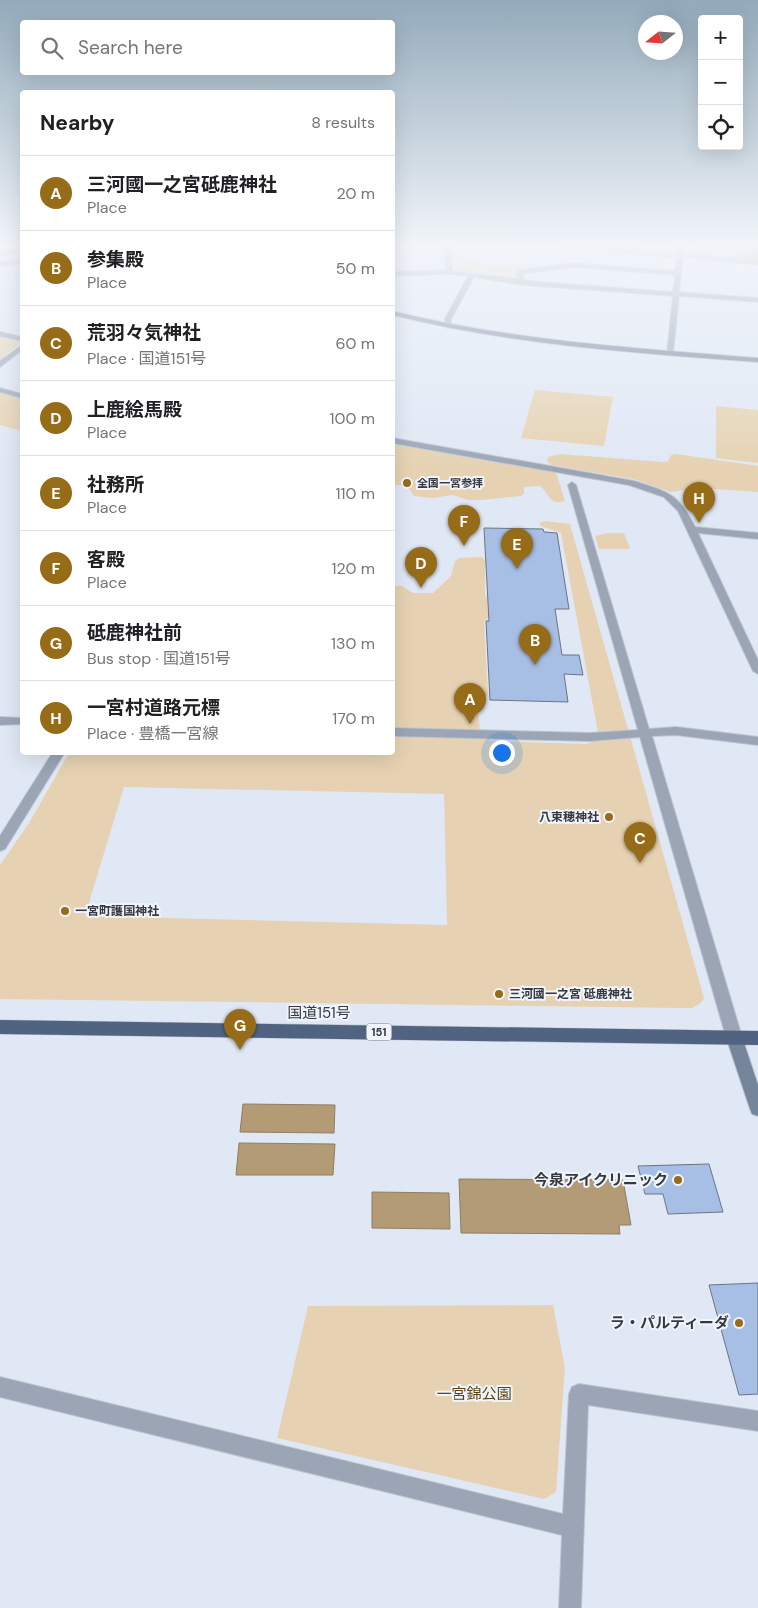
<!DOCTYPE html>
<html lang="en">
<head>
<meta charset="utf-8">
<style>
	:root { --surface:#fff; --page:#f6f6f6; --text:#202124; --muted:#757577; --line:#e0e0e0; --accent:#966c18 }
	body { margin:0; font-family:"DM Sans","Noto Sans JP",sans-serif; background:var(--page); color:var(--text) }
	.controls { position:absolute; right:15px; top:15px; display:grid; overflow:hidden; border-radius:5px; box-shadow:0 5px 20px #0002 }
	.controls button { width:45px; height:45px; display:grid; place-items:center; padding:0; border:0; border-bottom:1px solid var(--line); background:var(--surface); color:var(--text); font:25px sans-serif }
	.compass { position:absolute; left:638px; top:15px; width:45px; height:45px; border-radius:50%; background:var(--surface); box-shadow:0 5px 20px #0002; rotate:253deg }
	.you { position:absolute; left:501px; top:752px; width:18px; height:18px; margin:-12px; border:4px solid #fff; border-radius:50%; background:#1a73e8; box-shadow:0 0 0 8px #1a73e833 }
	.badge { display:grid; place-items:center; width:32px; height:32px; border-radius:50%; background:var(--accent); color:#fff; font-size:16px; font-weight:700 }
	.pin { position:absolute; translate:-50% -41px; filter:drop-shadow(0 1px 2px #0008) }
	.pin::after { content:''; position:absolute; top:26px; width:18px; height:15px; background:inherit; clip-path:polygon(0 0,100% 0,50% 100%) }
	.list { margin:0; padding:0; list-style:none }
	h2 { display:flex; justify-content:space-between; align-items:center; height:65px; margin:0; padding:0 20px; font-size:21px }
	h2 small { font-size:16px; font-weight:400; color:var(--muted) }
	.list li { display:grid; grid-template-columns:32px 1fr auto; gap:15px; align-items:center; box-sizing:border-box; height:75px; padding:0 20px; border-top:1px solid var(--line) }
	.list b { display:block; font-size:19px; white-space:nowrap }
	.list p { margin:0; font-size:16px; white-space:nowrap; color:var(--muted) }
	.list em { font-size:16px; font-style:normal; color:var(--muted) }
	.icon { flex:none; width:28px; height:28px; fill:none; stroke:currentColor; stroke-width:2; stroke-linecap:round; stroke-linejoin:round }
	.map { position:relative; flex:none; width:758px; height:1608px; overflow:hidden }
	.search { position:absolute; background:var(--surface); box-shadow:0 5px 20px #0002; left:20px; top:20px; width:375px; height:55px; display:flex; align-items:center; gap:12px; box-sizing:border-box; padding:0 18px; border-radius:5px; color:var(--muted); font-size:19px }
	.panel { position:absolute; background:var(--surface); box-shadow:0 5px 20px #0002; left:20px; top:90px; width:375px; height:665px; border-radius:5px }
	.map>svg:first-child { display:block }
	.built { fill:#d0ddf0 }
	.green { fill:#e6d2b2; fill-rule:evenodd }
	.water { fill:#b39b75; stroke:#8e7e64 }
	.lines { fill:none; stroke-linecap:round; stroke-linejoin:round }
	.canal { fill:#b39b75; fill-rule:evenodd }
	.building { fill:#a7bfe4; stroke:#6d7480 }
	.minor-casing { stroke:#bec5d0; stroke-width:2 }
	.secondary-casing { stroke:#bec5d0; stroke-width:2 }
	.trunk-casing { stroke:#bec5d0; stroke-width:1 }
	.minor { fill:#9ba5b6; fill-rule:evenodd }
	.secondary { fill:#75859c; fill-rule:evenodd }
	.trunk { fill:#506482; fill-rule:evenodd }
	.poi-dot { fill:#966c18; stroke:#f0f5fd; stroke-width:2 }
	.labels { text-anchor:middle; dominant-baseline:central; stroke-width:4; stroke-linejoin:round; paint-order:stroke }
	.far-poi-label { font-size:11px; font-weight:bold; fill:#36393e; stroke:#f0f5fd; text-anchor:start }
	.shield { fill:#f0f5fd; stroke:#6e7177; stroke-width:1 }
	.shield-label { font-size:11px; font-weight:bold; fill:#36393e }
	.poi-label { font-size:12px; font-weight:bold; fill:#36393e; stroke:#f0f5fd; text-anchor:start }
	.near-street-label { font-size:15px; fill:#36393e; stroke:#f0f5fd }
	.near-poi-label { font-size:15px; font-weight:bold; fill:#36393e; stroke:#f0f5fd; text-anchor:end }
	.near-park-label { font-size:15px; fill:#5c4313; stroke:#f0f5fd }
</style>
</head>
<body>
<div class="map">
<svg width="758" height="1608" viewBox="0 0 758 1608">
	<rect width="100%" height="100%" fill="#e0e8f5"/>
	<path class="built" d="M689,244L758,248V261L688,254Z"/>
	<g class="green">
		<path d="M454,261L481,262L479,274L457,271Z"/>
		<path d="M482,263L520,265L516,270L518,280L481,274Z"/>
		<path d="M0,337L21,342L0,360Z"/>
		<path d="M535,390L613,397L604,446L521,438Z"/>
		<path d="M0,393L22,398V431L0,425Z"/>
		<path d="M716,406L758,410V463L716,458Z"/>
		<path d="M392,444L554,472L557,475L565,501C549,506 550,494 540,486L524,487V494L521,496L481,500H468L453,495L432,498L414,496L406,485H393Z"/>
		<path d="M561,454L663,462L668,461L671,455L676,454L758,466V492L699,488L671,492L633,479L551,465L547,461L548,457Z"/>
		<path d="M545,521L570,524L704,998L701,1003L692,1008H683L0,999V865L29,823L69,753L392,752L393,586H402L413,593H433L451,576L455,561L459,558L482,557L485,560V596L515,617L486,619L484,622L488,695L478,702L480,735L491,741L587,744L599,738L561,533L541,526L539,523ZM124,787L444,794L447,925L85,916Z"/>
		<path d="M608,533H624L630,549H599L595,536Z"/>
		<path d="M553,1305L565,1368L556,1492L544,1499L277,1438L308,1306Z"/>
	</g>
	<g class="water">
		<path d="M738,247L758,248V261L738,259Z"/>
		<path d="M243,1104L335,1105L334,1133L240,1132Z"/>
		<path d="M239,1143L335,1144L333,1175H236Z"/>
		<path d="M459,1179L623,1180L631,1225H619L620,1234L461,1233Z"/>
		<path d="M372,1192L449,1193L450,1229L372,1228Z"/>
	</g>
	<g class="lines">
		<path class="canal" d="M560,244H602L670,252L676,255L670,258L565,247Z"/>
	</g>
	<g class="building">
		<path d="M484,528L543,529L544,532L557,533L569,609H555L562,655H579L583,675L564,674L568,702L490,700L486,621H489Z"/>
		<path d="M709,1164L723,1212L668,1214L663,1194H645L638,1166Z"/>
		<path d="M758,1283V1394L739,1395L709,1285Z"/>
	</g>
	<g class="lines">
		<defs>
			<g id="minor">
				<path d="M445,244H451L452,271L518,279L516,274L518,270L574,263L675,271L677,256L580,244H602L677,253L678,244H684L683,253L758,261V265L683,257L679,292L758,298V302L679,296L673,353L670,355L667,353L673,296L522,285L474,277L451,319V326L448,328L445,326V319L468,276L449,274L392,276V272L446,270ZM574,267L675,275L673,292L541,282L524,280L522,274Z"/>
				<path d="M22,249V253L0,255V251Z"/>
				<path d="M22,259V263L0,266V262Z"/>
				<path d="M0,332L22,337V341L0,336Z"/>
				<path d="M22,345V350L0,367V361Z"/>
				<path d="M0,388L22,394V398L0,392Z"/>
				<path d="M392,438L634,481C668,492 678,493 695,527L758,533V539L698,533L758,660V674L753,671L678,511L664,497L629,485L392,443Z"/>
				<path d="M572,482L576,485L649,729L676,727L758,737V745L676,735L652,736L742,1037L739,1041L734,1043L729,1041L726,1037L640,737L590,741L392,736V728L590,733L638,730L568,485Z"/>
				<path d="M0,717L22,718V724L0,725Z"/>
				<path d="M53,752H65L5,849L0,851V836Z"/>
				<path d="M0,1377L563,1514L569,1394L572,1387L579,1384L758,1411V1431L588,1405L581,1608H559L562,1535L0,1397Z"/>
			</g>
			<g id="secondary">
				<path d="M392,311C513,341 635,348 758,358V362C635,353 513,345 392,315Z"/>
				<path d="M734,1031L739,1033L742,1037L758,1085V1116L752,1114L750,1109L726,1037L729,1033Z"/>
			</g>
			<path id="trunk" d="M0,1020L758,1031V1045L0,1034Z"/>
		</defs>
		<use href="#minor" class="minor-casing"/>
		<use href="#secondary" class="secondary-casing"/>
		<use href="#trunk" class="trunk-casing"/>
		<use href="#minor" class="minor"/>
		<use href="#secondary" class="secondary"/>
		<use href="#trunk" class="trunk"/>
	</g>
	<linearGradient id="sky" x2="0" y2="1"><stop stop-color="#93aaba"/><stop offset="0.52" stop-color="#f1f5fa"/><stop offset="1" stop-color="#f1f5fa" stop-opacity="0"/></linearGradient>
	<rect width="758" height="470" fill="url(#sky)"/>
	<g class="poi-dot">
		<circle cx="407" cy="483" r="5"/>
		<circle cx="609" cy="817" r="5"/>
		<circle cx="65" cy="911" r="5"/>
		<circle cx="499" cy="994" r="5"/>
		<circle cx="678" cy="1180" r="5"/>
		<circle cx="739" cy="1323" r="5"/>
	</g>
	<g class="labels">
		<g class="far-poi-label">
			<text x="417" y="483">全国一宮参拝</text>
		</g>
		<rect class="shield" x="366.5" y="1023.5" width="25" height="17" rx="4"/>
		<g class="shield-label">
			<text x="379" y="1032">151</text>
		</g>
		<g class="poi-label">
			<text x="599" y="817" text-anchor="end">八束穂神社</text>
			<text x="75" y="911">一宮町護国神社</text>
			<text x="509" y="994">三河國一之宮 砥鹿神社</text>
		</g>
		<g class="near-street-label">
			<text x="319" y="1013">国道151号</text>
		</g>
		<g class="near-poi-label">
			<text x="668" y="1180">今泉アイクリニック</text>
			<text x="729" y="1323">ラ・パルティーダ</text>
		</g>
		<g class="near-park-label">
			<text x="474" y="1394">一宮錦公園</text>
		</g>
	</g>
</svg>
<div class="controls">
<button>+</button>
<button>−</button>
<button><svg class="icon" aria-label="locate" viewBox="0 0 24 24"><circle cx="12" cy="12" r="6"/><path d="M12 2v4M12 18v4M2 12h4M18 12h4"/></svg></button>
</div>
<svg class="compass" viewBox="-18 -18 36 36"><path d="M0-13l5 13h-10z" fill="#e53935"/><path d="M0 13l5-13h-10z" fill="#757577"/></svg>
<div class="you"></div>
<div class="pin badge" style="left:470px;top:724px">A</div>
<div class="pin badge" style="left:535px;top:665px">B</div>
<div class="pin badge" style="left:640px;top:863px">C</div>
<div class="pin badge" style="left:421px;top:588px">D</div>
<div class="pin badge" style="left:517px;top:569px">E</div>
<div class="pin badge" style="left:464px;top:546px">F</div>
<div class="pin badge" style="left:240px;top:1050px">G</div>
<div class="pin badge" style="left:699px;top:523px">H</div>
<div class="search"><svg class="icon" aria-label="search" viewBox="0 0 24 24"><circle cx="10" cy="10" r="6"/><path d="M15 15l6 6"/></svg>Search here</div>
<section class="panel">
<h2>Nearby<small>8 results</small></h2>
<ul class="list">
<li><span class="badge">A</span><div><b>三河國一之宮砥鹿神社</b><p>Place</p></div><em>20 m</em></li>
<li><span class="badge">B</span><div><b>参集殿</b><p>Place</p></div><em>50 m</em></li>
<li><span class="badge">C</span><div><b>荒羽々気神社</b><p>Place · 国道151号</p></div><em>60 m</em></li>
<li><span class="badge">D</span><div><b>上鹿絵馬殿</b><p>Place</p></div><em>100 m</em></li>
<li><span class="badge">E</span><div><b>社務所</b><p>Place</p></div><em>110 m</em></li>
<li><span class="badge">F</span><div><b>客殿</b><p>Place</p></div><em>120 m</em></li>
<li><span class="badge">G</span><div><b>砥鹿神社前</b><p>Bus stop · 国道151号</p></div><em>130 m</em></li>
<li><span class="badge">H</span><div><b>一宮村道路元標</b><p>Place · 豊橋一宮線</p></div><em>170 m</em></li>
</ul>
</section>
</div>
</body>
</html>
